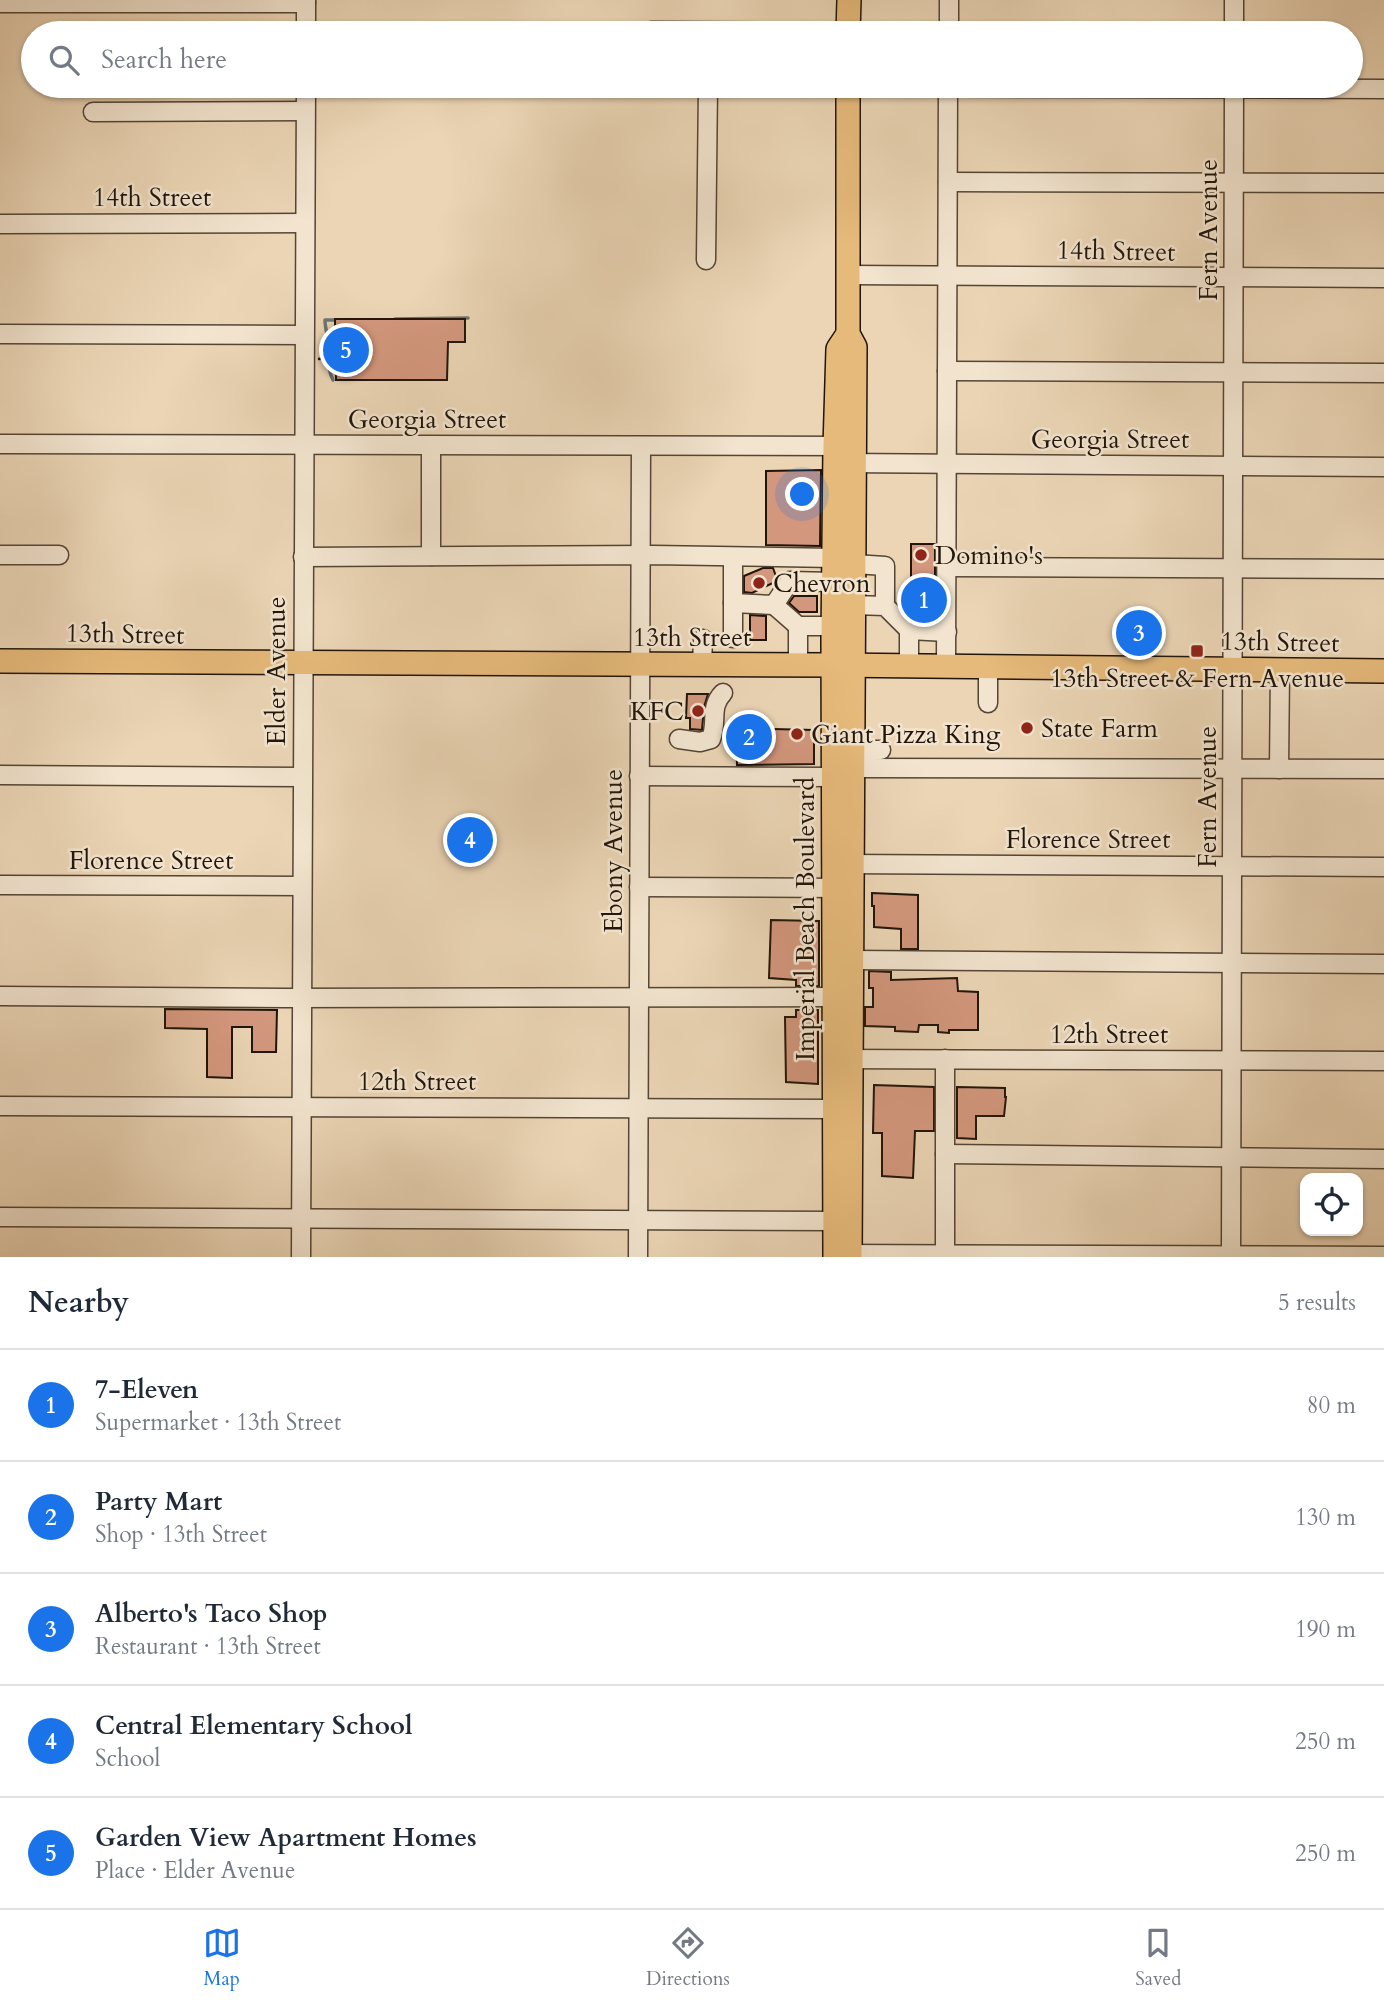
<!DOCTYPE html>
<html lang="en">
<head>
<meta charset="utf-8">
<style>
	:root { --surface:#fff; --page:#f6f6f7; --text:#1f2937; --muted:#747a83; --line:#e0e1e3; --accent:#1a73e8 }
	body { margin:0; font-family:Cardo,serif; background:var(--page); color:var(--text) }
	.controls { position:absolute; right:21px; bottom:21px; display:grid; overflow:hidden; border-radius:14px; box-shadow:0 2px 5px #0004 }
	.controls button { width:63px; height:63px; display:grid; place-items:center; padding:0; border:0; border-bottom:2px solid var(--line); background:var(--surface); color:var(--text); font:35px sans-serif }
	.you { position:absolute; left:803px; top:495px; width:24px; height:24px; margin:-18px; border:5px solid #fff; border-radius:50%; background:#1a73e8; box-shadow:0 0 0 10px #1a73e833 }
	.badge { display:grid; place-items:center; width:46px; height:46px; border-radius:50%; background:var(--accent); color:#fff; font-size:23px; font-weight:700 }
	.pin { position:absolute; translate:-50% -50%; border:4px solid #fff; box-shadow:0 2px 7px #0006 }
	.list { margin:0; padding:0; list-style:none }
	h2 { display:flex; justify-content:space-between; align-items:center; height:91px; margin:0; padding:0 28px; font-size:30px }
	h2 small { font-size:23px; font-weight:400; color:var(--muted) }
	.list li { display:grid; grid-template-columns:46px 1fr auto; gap:21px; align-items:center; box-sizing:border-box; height:112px; padding:0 28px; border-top:2px solid var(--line) }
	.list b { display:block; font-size:26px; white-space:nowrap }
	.list p { margin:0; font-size:23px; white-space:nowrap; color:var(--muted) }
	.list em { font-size:23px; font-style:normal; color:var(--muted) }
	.icon { flex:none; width:38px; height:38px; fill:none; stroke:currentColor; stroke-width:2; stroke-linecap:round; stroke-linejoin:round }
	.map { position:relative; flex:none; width:1384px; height:1257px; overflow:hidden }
	.search { position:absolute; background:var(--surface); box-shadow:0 2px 5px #0004; left:21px; right:21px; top:21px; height:77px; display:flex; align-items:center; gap:18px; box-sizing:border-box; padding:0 24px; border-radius:38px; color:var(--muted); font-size:26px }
	.sheet { height:651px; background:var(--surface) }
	nav { display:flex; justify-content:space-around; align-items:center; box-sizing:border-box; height:98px; border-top:2px solid var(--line); background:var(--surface); font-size:19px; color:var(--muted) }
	nav a { display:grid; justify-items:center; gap:4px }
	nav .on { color:var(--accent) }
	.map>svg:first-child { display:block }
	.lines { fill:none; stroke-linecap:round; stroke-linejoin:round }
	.stream { stroke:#6d7574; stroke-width:3.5 }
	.building { fill:#d3977d; stroke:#21150a; stroke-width:2 }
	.minor-casing { stroke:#544535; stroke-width:21 }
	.major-casing { stroke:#21150a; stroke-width:26 }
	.path { stroke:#21150a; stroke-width:2.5; stroke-dasharray:5 3.5; stroke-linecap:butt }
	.minor { stroke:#f2e4cf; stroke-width:18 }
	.major { stroke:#e6ba7a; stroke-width:23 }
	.poi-dot { fill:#8f2418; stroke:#f2e4cf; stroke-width:2.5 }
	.labels { text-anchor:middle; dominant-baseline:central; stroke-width:5; stroke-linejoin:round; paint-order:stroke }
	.street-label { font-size:26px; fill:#21150a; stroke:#f2e4cf }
	.poi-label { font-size:26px; fill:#21150a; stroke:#f2e4cf; text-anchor:start }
</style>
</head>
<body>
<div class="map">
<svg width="1384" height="1257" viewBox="0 0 1384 1257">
	<rect width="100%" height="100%" fill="#ebd5b5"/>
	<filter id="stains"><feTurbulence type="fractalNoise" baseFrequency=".00286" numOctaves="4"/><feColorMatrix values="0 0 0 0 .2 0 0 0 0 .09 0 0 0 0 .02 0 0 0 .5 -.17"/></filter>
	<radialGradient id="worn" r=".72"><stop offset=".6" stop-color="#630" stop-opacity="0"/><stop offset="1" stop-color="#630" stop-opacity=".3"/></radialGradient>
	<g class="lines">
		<g class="stream">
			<path d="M395,319L468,318"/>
			<path d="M333,380C326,367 331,357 329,344C328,336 325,329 325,320H338"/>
		</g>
	</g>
	<g class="building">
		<path d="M335,319H465V342H448L447,380H336Z"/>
		<path d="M821,470L820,546L766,545V471Z"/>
		<rect x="911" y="544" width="24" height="65"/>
		<path d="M763,568H773L777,579L775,582L752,593L744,592V576Z"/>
		<path d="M794,596H817V612H799L789,603Z"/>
		<path d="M750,615L766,616V640H750Z"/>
		<path d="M1126,621L1151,622L1153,648H1134L1126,645Z"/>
		<path d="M687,694H708L704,707L702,730L690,729V718H686Z"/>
		<path d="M736,728L814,730V764L737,765Z"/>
		<path d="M872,893L918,895V949H901V929L874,927V906H872Z"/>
		<path d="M771,920L819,921V986H796V980L769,978Z"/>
		<path d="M869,971L891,972V980L957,978L958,991L978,992V1030H949V1033L938,1032V1025H919L918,1032L895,1031V1027L865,1026V1007H873V988H869Z"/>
		<path d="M165,1009L277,1010L276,1052H252V1027H232V1078L207,1077V1029L165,1028Z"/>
		<path d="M796,1010H818V1084L786,1082L785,1017H796Z"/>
		<path d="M874,1085L934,1087V1131H915L913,1178L882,1176V1133H873Z"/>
		<path d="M957,1087L1005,1088V1097H1006L1004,1116H976V1139L957,1138Z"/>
	</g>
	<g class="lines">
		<defs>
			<g id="minor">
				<path d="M1234,0V33"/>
				<path d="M0,3H306"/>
				<path d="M651,31L848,32"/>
				<path d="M306,33V0"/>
				<path d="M949,33V0"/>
				<path d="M848,87L1384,89"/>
				<path d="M93,112L305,111"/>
				<path d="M948,182L1384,183"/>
				<path d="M0,224L305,223"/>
				<path d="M706,260L708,86"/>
				<path d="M848,275L1384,278"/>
				<path d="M0,334L304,335"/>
				<path d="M947,371L1384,373"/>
				<path d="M0,444L847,446"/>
				<path d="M431,446V556"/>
				<path d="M842,463L1384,467"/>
				<path d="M0,555H59"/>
				<path d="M303,557L653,555L834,558"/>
				<path d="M854,564L885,566V606"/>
				<path d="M947,567L1384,569"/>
				<path d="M733,603L774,605L790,581L834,582"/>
				<path d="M774,605L798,626H833"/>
				<path d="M853,605L885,606L909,630L947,632"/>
				<path d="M798,626V665"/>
				<path d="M909,630V666"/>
				<path d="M733,638V557"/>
				<path d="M702,665L703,639"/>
				<path d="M946,666L948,86"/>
				<path d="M988,703V667"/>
				<path d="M679,739L700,742L711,739C718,722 709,707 723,693"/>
				<path d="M853,750H881"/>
				<path d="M852,768L1384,769"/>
				<path d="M1279,769L1280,670"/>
				<path d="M0,775L302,777"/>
				<path d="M639,776L833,777"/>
				<path d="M842,864L1384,867"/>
				<path d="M0,885L302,886"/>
				<path d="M639,887L846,888"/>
				<path d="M852,960L1384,964"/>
				<path d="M0,996L285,998L833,997"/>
				<path d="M838,1059L1384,1061"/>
				<path d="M945,1059V1254"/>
				<path d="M0,1106L834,1109"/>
				<path d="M945,1154L1384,1159"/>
				<path d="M0,1217L835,1221"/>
				<path d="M838,1254L1384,1256"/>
				<path d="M301,1257L306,86"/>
				<path d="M638,1257L641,446"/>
				<path d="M1231,1257L1234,86"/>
			</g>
			<g id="major">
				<path d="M848,33L849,0"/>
				<path d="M848,86V334L855,347L850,1257"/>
				<path d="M0,661L833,665L1384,671"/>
				<path d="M835,1257L833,640L835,447L838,349L848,334"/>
			</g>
		</defs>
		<use href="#minor" class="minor-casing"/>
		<use href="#major" class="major-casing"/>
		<path class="path" d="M318,359L335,358"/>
		<use href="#minor" class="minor"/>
		<use href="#major" class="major"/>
	</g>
	<g class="poi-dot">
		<circle cx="921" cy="555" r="7"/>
		<circle cx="759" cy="583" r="7"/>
		<rect x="1190" y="644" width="14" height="14" rx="3.5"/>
		<circle cx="698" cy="711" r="7"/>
		<circle cx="1027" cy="728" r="7"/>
		<circle cx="797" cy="734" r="7"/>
	</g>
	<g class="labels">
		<g class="street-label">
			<text x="152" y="197">14th Street</text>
			<text transform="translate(1208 230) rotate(-90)">Fern Avenue</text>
			<text transform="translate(1116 251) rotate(1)">14th Street</text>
			<text x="427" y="419">Georgia Street</text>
			<text x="1110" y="439">Georgia Street</text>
			<text transform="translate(125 634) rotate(1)">13th Street</text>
			<text x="692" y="637">13th Street</text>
			<text transform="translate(1280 642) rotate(1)">13th Street</text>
			<text transform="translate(276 671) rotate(-90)">Elder Avenue</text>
			<text transform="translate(1207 797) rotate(-90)">Fern Avenue</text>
			<text x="1088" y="839">Florence Street</text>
			<text transform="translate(613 851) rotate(-90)">Ebony Avenue</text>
			<text x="151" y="860">Florence Street</text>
			<text transform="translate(805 919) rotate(-90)">Imperial Beach Boulevard</text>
			<text x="1109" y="1034">12th Street</text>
			<text x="417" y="1081">12th Street</text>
		</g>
		<g class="poi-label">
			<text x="935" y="555">Domino's</text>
			<text x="773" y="583">Chevron</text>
			<text x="1197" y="678" text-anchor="middle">13th Street &amp; Fern Avenue</text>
			<text x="684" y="711" text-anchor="end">KFC</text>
			<text x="1041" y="728">State Farm</text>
			<text x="811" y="734">Giant Pizza King</text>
		</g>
	</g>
	<rect width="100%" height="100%" filter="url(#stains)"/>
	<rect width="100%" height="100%" fill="url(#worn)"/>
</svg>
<div class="controls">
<button><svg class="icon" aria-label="locate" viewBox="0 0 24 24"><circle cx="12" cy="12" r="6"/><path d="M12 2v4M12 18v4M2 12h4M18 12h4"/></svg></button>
</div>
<div class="you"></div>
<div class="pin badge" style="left:924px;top:600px">1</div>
<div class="pin badge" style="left:749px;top:737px">2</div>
<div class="pin badge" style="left:1139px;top:633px">3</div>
<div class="pin badge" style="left:470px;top:840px">4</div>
<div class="pin badge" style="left:346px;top:350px">5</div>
<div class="search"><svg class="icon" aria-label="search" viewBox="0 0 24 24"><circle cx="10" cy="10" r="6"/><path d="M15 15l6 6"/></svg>Search here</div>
</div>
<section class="sheet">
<h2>Nearby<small>5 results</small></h2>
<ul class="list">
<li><span class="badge">1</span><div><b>7-Eleven</b><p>Supermarket · 13th Street</p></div><em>80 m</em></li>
<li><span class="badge">2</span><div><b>Party Mart</b><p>Shop · 13th Street</p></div><em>130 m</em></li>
<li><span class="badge">3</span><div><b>Alberto's Taco Shop</b><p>Restaurant · 13th Street</p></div><em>190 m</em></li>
<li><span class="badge">4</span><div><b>Central Elementary School</b><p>School</p></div><em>250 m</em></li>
<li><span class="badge">5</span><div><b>Garden View Apartment Homes</b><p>Place · Elder Avenue</p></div><em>250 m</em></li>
</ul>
</section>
<nav>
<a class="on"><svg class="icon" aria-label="map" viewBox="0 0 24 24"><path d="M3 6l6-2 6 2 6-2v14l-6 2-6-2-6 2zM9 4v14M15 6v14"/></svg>Map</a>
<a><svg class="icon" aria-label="directions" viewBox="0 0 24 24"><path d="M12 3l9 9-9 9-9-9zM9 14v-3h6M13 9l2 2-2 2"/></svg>Directions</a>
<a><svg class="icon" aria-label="saved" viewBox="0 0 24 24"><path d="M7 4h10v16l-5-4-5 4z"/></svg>Saved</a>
</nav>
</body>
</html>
